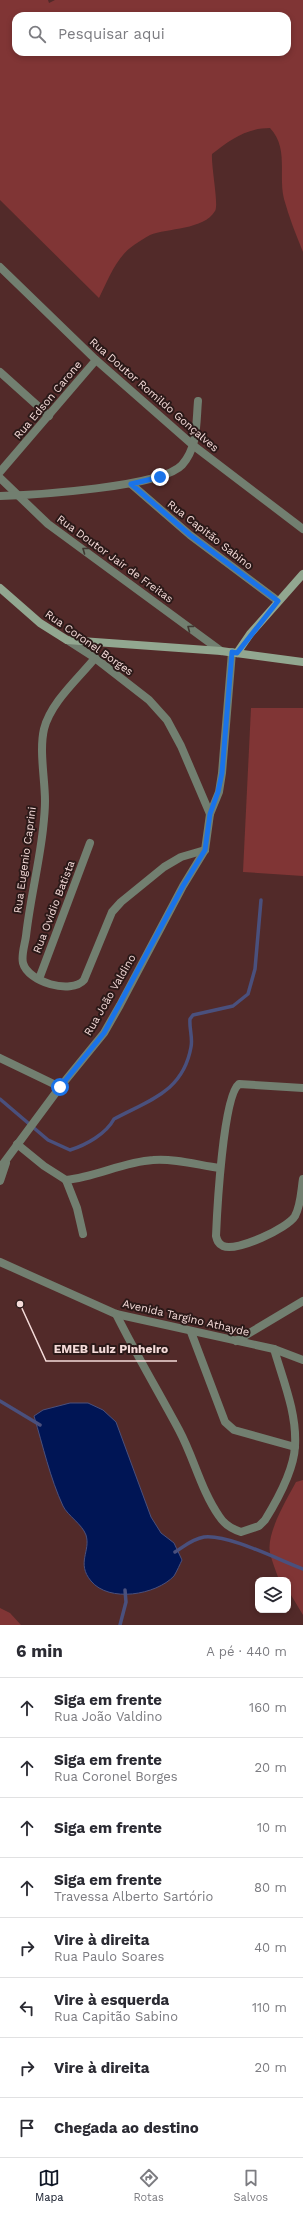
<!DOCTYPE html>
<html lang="pt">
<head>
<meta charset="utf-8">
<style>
	:root { --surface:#fff; --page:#f7f7f7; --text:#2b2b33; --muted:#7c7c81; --line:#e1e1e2; --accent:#111827 }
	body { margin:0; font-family:"Work Sans",sans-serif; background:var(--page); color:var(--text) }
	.controls { position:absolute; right:12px; bottom:12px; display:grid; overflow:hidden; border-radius:8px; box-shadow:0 2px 6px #0003 }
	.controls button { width:36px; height:36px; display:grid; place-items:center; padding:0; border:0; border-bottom:1px solid var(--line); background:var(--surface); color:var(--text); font:20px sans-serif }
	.stop { position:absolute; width:12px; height:12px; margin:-9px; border:3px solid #1a73e8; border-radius:50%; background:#fff }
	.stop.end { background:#1a73e8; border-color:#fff; box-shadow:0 1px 4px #0008 }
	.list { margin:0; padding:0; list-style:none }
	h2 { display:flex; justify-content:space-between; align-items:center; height:52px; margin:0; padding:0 16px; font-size:17px }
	h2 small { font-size:13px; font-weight:400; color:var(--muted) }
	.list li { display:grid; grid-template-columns:26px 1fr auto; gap:12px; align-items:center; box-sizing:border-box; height:60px; padding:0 16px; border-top:1px solid var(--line) }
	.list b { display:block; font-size:15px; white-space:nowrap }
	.list p { margin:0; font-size:13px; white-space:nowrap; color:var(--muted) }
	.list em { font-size:13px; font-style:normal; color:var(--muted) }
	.icon { flex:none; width:22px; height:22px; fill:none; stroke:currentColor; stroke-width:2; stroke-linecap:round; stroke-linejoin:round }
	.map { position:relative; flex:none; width:303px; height:1625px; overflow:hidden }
	.search { position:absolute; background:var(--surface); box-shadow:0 2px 6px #0003; left:12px; right:12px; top:12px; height:44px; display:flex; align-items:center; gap:10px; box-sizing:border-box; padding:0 14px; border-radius:12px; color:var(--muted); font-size:15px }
	.sheet { height:532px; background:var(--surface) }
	nav { display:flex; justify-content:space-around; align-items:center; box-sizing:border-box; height:56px; border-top:1px solid var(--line); background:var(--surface); font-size:11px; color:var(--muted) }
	nav a { display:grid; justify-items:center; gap:2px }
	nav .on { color:var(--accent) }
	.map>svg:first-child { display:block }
	.green { fill:#803535; fill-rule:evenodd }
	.water { fill:#001555; stroke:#4a507d }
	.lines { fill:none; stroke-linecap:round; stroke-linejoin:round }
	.stream { stroke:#4a507d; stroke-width:3.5 }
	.street { stroke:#727f70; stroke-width:8 }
	.secondary { stroke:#92a790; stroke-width:8 }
	.oneway { stroke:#403832 }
	.route { stroke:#1a73e8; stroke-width:5 }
	.labels { text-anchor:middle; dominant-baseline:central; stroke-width:4; stroke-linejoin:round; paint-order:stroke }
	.street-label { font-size:11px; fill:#f5dbd9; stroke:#2b1918 }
	.leader { fill:none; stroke:#f5dbd9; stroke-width:1.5 }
	.callout-dot { fill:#f5dbd9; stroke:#2b1918; stroke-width:1.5 }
	.callout-label { font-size:12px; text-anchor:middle; font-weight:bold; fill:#f5dbd9; stroke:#2b1918; stroke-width:4; stroke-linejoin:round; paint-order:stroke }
</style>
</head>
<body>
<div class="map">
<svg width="303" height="1625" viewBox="0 0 303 1625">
	<rect width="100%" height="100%" fill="#522a29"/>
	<g class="green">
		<path d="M0,0H48L49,3L55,0H303V252C296,235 289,217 284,199C278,175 289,148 270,128C246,128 230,140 212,154C211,167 219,205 215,211C204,230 167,228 150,235C144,238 139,242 134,245C116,257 108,280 99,298L0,200ZM16,16H287V52H16Z"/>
		<path d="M251,708H303V876L243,872Z"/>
		<path d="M303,1480V1615L288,1590V1580H280L278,1577C275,1569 272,1561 270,1553C266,1533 287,1499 296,1482Z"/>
		<path d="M0,1608L10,1613L21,1625H0Z"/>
	</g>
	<path class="water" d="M70,1403H88L103,1410L116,1422L151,1517L161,1533L174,1543L182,1560C180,1564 177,1571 174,1576C156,1595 109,1603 91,1581C76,1563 91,1551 86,1535C82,1524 68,1516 63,1506C50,1478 43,1446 34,1416L43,1410Z"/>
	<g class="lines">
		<g class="stream">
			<path d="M0,1099L48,1140L70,1150C86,1145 106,1134 114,1119C149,1100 183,1092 191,1047C193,1038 189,1028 190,1019L193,1015L233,1006L248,994L255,969L261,900"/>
			<path d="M0,1401L40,1425"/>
			<path d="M175,1552C185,1546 192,1539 204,1537C228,1534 279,1560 303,1569"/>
			<path d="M120,1625L126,1602L125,1590"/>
		</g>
		<g class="street">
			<path d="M0,267L96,360L194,446L303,529"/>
			<path d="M0,372L49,416"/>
			<path d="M0,472L96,360"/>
			<path d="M0,478L48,524L221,651"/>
			<path d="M131,484L190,535L278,601"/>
			<path d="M0,496C34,495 162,487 182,465C198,447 196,423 198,401"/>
			<path d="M95,658C78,679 51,702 44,729C39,751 45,779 45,801C45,810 44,820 43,829C39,865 30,900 26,936C25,944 21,955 23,963C28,982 71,995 84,980L112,912L121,902L164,867L181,857L205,850"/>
			<path d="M210,814L219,792L222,773L232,652"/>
			<path d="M39,979L90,843"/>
			<path d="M0,1058L60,1087"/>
			<path d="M303,1088L239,1084C223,1096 217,1212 216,1236C217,1240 218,1244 223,1246C237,1252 288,1228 295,1216C301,1205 301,1191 303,1179"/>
			<path d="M17,1144L44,1166L66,1180L77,1208L83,1234"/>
			<path d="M0,1168L60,1087L104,1033L120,1005L183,886L205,850L210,814L181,746L167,720L149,700L95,658L67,640"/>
			<path d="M66,1180C96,1177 123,1162 153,1160C174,1158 198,1165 220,1168"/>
			<path d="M0,1181L6,1163"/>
			<path d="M0,1262L116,1314L274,1349L303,1360"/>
			<path d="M116,1314C136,1354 158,1391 179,1430C194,1458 201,1490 219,1516C224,1524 232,1529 241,1532L259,1526L265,1520C278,1499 294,1470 295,1446C297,1413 283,1380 274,1349"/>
			<path d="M191,1332L225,1422L234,1430L295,1447"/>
			<path d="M236,1341L303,1301"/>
		</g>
		<g class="secondary">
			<path d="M0,588L40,623L67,640L221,651L303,662"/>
			<path d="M237,653L250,634L303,574"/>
		</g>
	</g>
	<defs><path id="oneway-chevron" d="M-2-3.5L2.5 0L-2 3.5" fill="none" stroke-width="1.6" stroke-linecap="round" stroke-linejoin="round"/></defs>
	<g class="oneway">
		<use href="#oneway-chevron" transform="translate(85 550) rotate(-144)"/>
		<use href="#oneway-chevron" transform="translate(190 628) rotate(-143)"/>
	</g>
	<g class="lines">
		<path class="route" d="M60,1087L104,1033L183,886L205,850L210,814L218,792L222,773L232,652L237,653L278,601L190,535L131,484L160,477"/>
	</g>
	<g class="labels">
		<g class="street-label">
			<text transform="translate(154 395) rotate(41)">Rua Doutor Romildo Gonçalves</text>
			<text transform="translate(48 400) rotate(-50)">Rua Edson Carone</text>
			<text transform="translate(210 535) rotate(38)">Rua Capitão Sabino</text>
			<text transform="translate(115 559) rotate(36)">Rua Doutor Jair de Freitas</text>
			<text transform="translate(89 643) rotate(35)">Rua Coronel Borges</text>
			<text transform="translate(25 860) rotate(-82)">Rua Eugenio Caprini</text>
			<text transform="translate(54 907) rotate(-69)">Rua Ovidio Batista</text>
			<text transform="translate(110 995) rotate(-60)">Rua João Valdino</text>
			<text transform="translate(186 1318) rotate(13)">Avenida Targino Athayde</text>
		</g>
	</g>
	<path class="leader" d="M20 1304L46 1361H177"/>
	<circle class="callout-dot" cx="20" cy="1304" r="4"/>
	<g class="callout-label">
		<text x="111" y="1353">EMEB Luiz Pinheiro</text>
	</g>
</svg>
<div class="controls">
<button><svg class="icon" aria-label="layers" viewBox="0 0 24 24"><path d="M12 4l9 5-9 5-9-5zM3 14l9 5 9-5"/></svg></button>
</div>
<div class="stop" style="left:60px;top:1087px"></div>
<div class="stop end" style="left:160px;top:477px"></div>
<div class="search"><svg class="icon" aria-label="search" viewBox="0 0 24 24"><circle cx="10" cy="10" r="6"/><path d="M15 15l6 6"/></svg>Pesquisar aqui</div>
</div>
<section class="sheet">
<h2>6 min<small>A pé · 440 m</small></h2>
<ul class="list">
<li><svg class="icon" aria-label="ahead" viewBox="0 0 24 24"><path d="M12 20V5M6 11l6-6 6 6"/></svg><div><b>Siga em frente</b><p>Rua João Valdino</p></div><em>160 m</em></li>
<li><svg class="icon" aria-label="ahead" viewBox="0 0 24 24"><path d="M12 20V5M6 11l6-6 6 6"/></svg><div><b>Siga em frente</b><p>Rua Coronel Borges</p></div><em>20 m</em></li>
<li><svg class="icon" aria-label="ahead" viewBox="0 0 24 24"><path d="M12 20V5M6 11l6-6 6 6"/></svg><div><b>Siga em frente</b></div><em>10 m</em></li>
<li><svg class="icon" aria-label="ahead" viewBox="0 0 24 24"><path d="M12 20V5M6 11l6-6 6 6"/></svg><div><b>Siga em frente</b><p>Travessa Alberto Sartório</p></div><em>80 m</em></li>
<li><svg class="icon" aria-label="right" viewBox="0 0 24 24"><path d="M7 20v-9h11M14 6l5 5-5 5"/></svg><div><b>Vire à direita</b><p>Rua Paulo Soares</p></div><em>40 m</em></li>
<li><svg class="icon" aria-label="left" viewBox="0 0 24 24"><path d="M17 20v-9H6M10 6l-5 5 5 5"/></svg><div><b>Vire à esquerda</b><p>Rua Capitão Sabino</p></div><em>110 m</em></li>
<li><svg class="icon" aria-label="right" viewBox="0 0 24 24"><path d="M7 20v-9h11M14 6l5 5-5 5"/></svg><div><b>Vire à direita</b></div><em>20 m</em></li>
<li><svg class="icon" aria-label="arrive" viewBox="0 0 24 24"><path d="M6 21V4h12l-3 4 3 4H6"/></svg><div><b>Chegada ao destino</b></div></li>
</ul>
</section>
<nav>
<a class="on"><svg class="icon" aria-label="map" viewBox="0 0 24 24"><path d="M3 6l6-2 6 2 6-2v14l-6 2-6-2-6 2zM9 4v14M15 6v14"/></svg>Mapa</a>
<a><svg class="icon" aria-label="directions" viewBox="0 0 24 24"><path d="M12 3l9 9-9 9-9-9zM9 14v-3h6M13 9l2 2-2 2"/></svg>Rotas</a>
<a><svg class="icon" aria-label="saved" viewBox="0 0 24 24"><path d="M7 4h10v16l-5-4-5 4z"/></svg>Salvos</a>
</nav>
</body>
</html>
